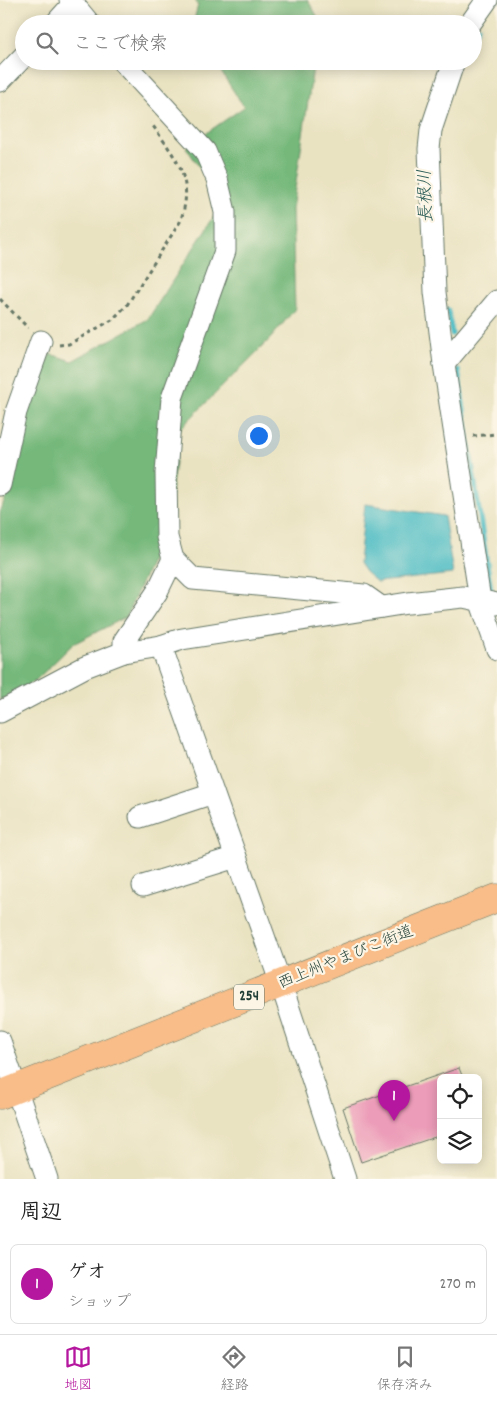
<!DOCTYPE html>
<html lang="ja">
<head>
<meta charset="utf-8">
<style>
	:root { --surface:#fff; --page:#f2f2f2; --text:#222; --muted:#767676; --line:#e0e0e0; --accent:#b5179e }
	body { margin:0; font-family:Dekko,"Klee One",sans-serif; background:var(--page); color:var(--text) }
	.controls { position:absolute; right:15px; bottom:15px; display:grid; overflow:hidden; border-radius:8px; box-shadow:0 2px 12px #0003 }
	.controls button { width:45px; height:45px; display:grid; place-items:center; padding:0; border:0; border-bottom:1px solid var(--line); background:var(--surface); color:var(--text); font:25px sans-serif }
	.you { position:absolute; left:258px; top:435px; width:18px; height:18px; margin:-12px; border:4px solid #fff; border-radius:50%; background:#1a73e8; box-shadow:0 0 0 8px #1a73e833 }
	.badge { display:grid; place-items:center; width:32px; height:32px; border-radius:50%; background:var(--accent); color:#fff; font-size:16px; font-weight:700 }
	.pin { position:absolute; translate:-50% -41px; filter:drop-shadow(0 1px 2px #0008) }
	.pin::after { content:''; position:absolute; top:26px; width:18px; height:15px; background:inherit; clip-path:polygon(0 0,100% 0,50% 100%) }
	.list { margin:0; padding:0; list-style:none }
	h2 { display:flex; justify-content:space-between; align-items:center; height:65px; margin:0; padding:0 20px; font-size:21px }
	h2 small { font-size:16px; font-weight:400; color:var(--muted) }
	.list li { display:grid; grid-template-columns:32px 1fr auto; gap:15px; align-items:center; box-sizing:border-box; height:80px; margin:0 10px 10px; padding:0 10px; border:1px solid var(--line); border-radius:8px }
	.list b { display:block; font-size:19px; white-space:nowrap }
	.list p { margin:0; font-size:16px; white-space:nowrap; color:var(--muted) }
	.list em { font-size:16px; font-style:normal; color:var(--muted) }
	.icon { flex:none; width:28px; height:28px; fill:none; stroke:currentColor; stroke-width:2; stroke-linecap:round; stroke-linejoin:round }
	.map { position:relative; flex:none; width:497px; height:1179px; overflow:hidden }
	.search { position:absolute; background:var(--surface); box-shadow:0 2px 12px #0003; left:15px; right:15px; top:15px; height:55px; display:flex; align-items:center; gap:12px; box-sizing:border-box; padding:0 18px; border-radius:28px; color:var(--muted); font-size:19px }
	.sheet { height:155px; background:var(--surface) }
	nav { display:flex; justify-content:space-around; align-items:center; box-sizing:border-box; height:70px; border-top:1px solid var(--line); background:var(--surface); font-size:14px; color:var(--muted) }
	nav a { display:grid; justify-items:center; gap:2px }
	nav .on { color:var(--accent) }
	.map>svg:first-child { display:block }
	.forest { fill:#75b87a; stroke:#4a7a57 }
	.water { fill:#4fbdc5; stroke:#377d7c }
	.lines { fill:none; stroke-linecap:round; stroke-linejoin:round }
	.stream { stroke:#4fbdc5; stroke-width:5 }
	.building { fill:#ec9bb8 }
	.minor-casing { stroke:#676; stroke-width:23 }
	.highway-casing { stroke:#676; stroke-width:29 }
	.path { stroke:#676; stroke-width:3; stroke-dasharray:4 4; stroke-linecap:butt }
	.minor { stroke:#fff; stroke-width:21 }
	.highway { stroke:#f8bd89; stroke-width:28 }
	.labels { text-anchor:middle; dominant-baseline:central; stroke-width:4.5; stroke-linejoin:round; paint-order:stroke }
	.shield { fill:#fcf5e5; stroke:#617469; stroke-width:1 }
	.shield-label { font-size:15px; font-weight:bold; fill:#1f3d34 }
	.street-label { font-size:16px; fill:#1f3d34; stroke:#fcf5e5 }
	.water-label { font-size:18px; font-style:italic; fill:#2b5d58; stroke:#fcf5e5 }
</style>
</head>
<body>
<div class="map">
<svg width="497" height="1179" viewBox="0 0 497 1179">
	<rect width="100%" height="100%" fill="#fcf5e5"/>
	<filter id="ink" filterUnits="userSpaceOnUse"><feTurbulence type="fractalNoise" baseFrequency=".02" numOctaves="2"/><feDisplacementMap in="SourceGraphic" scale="10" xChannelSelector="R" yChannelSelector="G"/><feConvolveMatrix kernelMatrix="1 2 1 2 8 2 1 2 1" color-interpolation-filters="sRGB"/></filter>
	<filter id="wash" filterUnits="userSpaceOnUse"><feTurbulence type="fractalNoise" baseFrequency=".0096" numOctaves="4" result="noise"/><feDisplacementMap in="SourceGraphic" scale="20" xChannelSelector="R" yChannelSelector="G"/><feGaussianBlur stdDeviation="1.12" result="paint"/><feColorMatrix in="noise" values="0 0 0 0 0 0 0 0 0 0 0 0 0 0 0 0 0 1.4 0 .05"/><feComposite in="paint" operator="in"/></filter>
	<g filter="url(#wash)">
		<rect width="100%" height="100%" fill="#eae3c2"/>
		<g class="forest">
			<path d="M195,0H308L320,21L319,24H193L198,5Z"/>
			<path d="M214,61H314L292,209L295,309L270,339L179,430L167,526L126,617L73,644L35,681L0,700V512L10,487L19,418L50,354L72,361L148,319L215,215L211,185L186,147L244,107Z"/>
		</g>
		<path class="water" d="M365,504L444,516L453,574L377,582L365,572L359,563Z"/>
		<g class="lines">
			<g class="stream">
				<path d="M473,38L478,27"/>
				<path d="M448,310L452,334"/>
				<path d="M458,370L492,597"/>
			</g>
		</g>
		<g id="blocks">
			<path class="building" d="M459,1068L463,1078H441V1135L361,1162L343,1108Z"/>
		</g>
	</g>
	<g filter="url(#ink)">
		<use href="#blocks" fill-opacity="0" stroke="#676" stroke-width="1"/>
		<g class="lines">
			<defs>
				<g id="minor">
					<path d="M70,0L90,24"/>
					<path d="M55,24L73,4"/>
					<path d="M470,24L487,0"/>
					<path d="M122,61L205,151L217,179L225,212V251L172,398L166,473L167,537L173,559L193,579L364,595L381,607"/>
					<path d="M454,61L431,130L429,149L435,292L444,364L480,600L497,649"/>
					<path d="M0,81L24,56"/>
					<path d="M444,364L497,301"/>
					<path d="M0,485L16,412L41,341"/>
					<path d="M161,646L281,984L345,1179"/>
					<path d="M124,652V641L157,592L173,559"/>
					<path d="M0,712L85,667L124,652L161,646L182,639L408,603L463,597L497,604"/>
					<path d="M140,817L213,793"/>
					<path d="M143,886L236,857"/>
					<path d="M0,1041L47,1179"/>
				</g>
				<path id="highway" d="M0,1095L497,898"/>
			</defs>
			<use href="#minor" class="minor-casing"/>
			<use href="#highway" class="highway-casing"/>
			<g class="path">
				<path d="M0,299L28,328"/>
				<path d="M59,345L69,344L112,320L127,305L180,222C196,178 175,158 151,123"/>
				<path d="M473,436L497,434"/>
			</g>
			<use href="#minor" class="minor"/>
			<use href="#highway" class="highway"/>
		</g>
	</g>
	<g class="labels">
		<rect class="shield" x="234" y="984.5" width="30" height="25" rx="4"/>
		<g class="shield-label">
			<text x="249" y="997">254</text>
		</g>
		<g class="street-label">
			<text transform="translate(346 958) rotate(-22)">西上州やまびこ街道</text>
		</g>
		<g class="water-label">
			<text transform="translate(427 196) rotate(-92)">長根川</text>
		</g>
	</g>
</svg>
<div class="controls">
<button><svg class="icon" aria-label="locate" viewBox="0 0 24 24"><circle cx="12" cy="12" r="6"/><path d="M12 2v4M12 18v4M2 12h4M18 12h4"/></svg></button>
<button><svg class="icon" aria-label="layers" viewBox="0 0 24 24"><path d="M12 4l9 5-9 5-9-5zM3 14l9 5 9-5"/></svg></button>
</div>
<div class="you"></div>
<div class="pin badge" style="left:394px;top:1121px">1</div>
<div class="search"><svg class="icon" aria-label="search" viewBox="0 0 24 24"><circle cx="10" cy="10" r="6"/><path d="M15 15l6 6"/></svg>ここで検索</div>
</div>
<section class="sheet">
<h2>周辺<small></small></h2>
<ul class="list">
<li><span class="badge">1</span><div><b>ゲオ</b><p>ショップ</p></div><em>270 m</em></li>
</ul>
</section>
<nav>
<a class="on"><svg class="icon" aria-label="map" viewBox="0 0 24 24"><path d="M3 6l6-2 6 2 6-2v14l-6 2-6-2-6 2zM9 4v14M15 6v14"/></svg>地図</a>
<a><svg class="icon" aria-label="directions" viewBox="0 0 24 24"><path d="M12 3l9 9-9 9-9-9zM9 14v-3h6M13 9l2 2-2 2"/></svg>経路</a>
<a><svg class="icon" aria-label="saved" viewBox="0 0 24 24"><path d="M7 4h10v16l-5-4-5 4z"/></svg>保存済み</a>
</nav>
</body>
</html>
